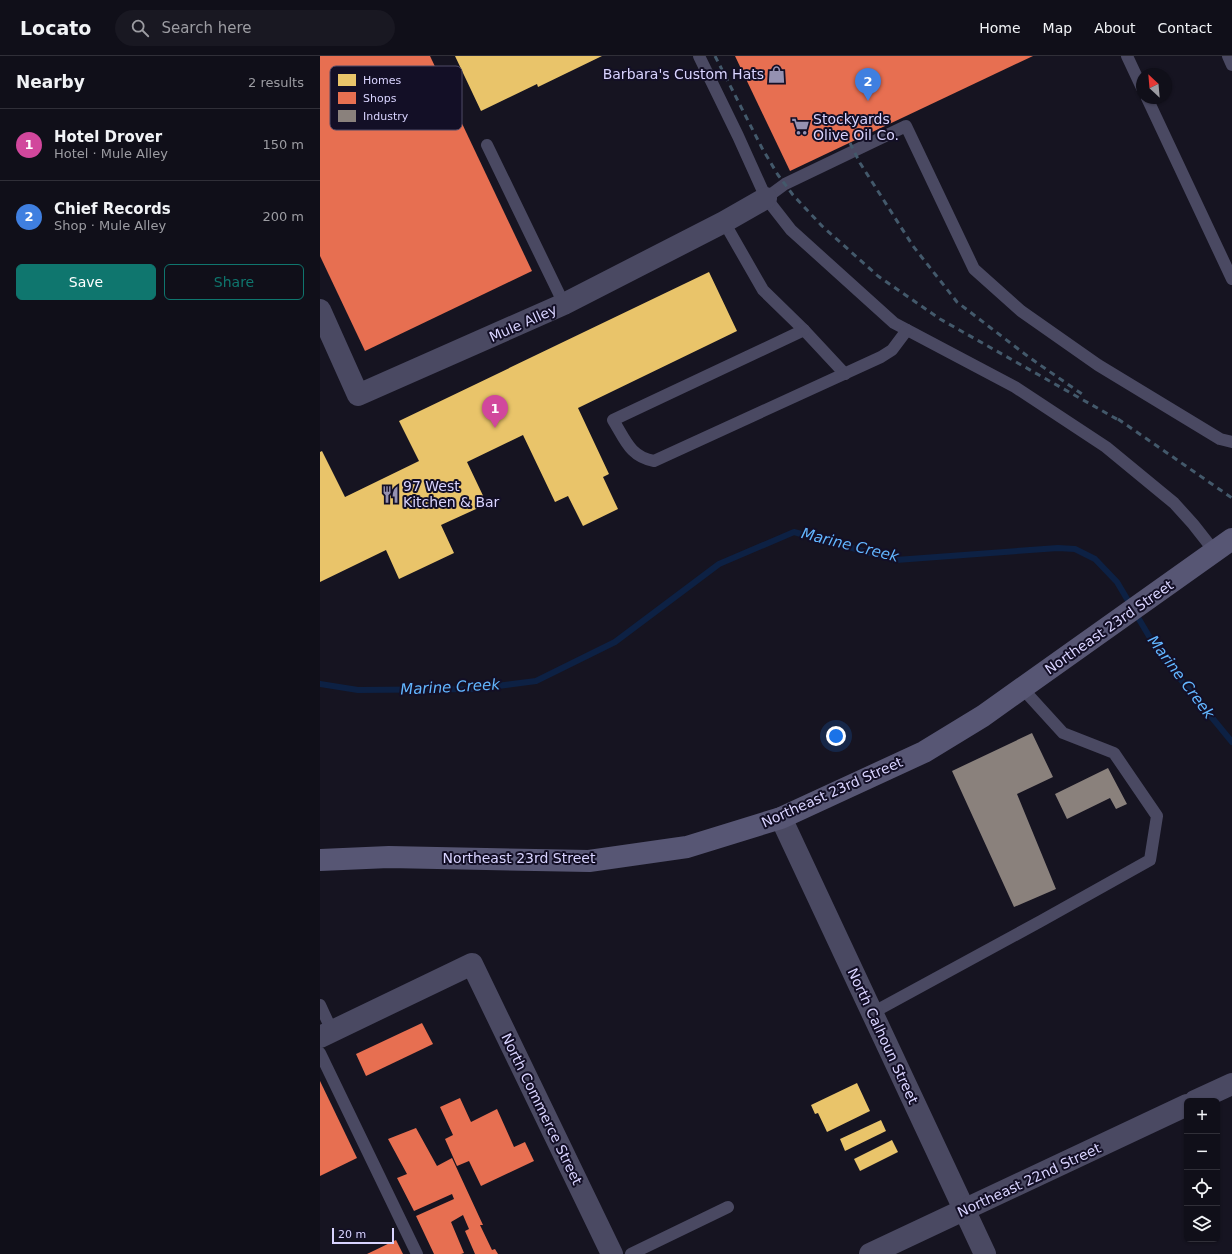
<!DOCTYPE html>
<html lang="en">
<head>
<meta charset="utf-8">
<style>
	:root { --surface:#100f19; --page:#191822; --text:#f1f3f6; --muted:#9c9ca2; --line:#302f38; --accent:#0f766e }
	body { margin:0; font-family:"DejaVu Sans",sans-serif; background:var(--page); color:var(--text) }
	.controls { position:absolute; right:12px; bottom:12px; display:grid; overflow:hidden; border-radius:6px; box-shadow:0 1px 3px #0004 }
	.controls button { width:36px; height:36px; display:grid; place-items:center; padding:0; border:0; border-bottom:1px solid var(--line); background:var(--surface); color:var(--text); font:20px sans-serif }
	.compass { position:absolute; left:816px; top:12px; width:36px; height:36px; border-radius:50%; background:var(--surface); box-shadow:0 1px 3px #0004; rotate:334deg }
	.scale { position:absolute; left:12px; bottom:10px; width:62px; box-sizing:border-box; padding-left:4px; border:2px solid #d9d4ff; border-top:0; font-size:11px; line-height:14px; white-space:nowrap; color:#d9d4ff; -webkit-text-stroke:3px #130f26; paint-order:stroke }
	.you { position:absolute; left:516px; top:680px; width:14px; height:14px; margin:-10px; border:3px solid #fff; border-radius:50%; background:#1a73e8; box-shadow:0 0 0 6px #1a73e833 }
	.badge { display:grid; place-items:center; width:26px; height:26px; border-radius:50%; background:var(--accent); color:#fff; font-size:13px; font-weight:700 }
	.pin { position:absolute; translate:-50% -33px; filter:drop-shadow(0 1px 2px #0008) }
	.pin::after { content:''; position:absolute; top:21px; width:14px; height:12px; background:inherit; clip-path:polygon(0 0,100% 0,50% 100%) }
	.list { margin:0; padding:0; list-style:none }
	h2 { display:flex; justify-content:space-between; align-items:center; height:52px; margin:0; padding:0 16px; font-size:17px }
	h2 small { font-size:13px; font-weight:400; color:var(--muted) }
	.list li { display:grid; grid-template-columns:26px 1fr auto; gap:12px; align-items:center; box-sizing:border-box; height:72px; padding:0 16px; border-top:1px solid var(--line) }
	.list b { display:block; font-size:15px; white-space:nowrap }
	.list p { margin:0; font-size:13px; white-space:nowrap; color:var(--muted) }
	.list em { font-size:13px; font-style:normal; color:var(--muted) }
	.actions { display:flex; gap:8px; padding:12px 16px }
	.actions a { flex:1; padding:9px 0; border:1px solid var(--accent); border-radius:6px; text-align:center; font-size:14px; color:var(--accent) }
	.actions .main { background:var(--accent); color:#fff }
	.icon { flex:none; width:22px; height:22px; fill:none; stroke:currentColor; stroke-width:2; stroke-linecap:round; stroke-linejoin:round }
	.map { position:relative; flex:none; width:912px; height:1198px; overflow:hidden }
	header { display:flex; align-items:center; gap:24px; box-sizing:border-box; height:56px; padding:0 20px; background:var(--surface); border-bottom:1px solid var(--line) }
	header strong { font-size:19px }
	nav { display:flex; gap:22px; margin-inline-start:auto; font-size:14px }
	.search { width:280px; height:36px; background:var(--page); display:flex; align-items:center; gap:10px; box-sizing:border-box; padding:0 14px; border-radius:22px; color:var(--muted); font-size:15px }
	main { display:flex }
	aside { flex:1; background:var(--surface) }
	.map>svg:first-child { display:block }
	.homes { fill:#e9c46a }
	.shops { fill:#e76f51 }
	.industry { fill:#8a817c }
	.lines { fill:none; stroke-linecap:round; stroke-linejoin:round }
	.stream { stroke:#0d2144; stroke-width:6 }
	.service { stroke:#4a4962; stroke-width:12 }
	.minor { stroke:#4a4962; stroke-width:22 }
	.secondary { stroke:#575674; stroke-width:22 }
	.rail { stroke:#43596b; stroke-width:3; stroke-dasharray:6 5; stroke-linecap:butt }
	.labels { text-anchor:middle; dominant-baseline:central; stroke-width:4; stroke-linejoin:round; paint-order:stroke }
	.poi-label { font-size:14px; fill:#d9d4ff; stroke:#130f26; text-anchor:start }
	.street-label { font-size:14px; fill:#d9d4ff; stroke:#130f26 }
	.water-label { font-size:15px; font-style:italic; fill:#62b6ff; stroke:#130f26 }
	.key { fill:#130f26; stroke:#4e4a67; stroke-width:1 }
	.key-label { font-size:11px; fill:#d9d4ff }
</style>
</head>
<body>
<header>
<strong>Locato</strong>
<div class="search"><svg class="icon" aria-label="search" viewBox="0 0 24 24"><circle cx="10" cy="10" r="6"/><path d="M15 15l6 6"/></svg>Search here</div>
<nav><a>Home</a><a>Map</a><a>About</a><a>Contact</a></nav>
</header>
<main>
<aside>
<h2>Nearby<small>2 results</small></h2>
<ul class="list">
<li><span class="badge" style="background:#d1479c">1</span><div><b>Hotel Drover</b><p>Hotel · Mule Alley</p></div><em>150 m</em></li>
<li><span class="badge" style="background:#3f7fe0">2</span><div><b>Chief Records</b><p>Shop · Mule Alley</p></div><em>200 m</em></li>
</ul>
<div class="actions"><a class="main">Save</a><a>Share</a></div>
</aside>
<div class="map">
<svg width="912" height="1198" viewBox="0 0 912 1198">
	<rect width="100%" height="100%" fill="#161421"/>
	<g class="homes">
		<path d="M135,0H282L218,31L217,28L161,55Z"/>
		<path d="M389,216L417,275L258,352L289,418L283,421L298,453L263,470L248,440L235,446L203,379L147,406L167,448L121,469L134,497L79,523L66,494L0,526V396L2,395L25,441L99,405L79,365Z"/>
		<path d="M537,1027L550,1055L507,1076L498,1057L495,1058L491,1049Z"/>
		<path d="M561,1064L566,1075L525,1095L520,1083Z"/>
		<path d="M572,1084L578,1096L540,1115L534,1103Z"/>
	</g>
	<g class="shops">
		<path d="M0,0H110L212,215L45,295L0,200Z"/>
		<path d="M415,0H713L470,115Z"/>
		<path d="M102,967L113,988L46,1020L36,998Z"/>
		<path d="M0,1025L37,1102L0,1120Z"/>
		<path d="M140,1042L151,1066L177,1053L194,1091L205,1086L214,1105L161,1130L149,1105L137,1110L125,1083L133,1079L120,1051Z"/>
		<path d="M96,1072L117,1110L132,1102L163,1169H160L172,1194L175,1193L178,1198H155L145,1175L149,1173L143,1159L131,1166L144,1197L141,1198H114L96,1160L134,1143L132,1138L94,1155L77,1122L87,1118L68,1083Z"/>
		<path d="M76,1184L83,1198H47Z"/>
	</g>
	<g class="industry">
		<path d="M712,677L733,721L697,738L736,833L694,851L632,715Z"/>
		<path d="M788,712L807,748L796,753L790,742L747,763L735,738Z"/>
	</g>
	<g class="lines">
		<path class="stream" d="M0,628L38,634L154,633L216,625L295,586L399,508L474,476L576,504L738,492L755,493L775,503L797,526L839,597L912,686"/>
		<g class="service">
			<path d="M379,0L418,80L446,142L471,174L574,267L695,331L786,391L854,447L873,468L895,496"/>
			<path d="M807,0L822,32"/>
			<path d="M908,0L912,9"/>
			<path d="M827,42L912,223"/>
			<path d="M167,89L244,248"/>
			<path d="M446,142L465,128L586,70L654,213L701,255L778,309L900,383L912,386"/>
			<path d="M404,166L443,234L484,274L525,318"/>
			<path d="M484,274L293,364C305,383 310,401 334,405L561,301L572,294L587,274"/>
			<path d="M0,949L12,975"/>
			<path d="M552,957L721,865L830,804L837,760L794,697L743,677L702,632"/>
			<path d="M0,997L97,1198"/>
			<path d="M311,1198L408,1151"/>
		</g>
		<g class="minor">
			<path d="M0,254L38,339L244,248L404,166L446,142"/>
			<path d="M461,762L665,1198"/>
			<path d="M0,981L152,908L292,1198"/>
			<path d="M875,1045L912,1028"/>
			<path d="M550,1198L867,1049"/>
		</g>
		<path class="secondary" d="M0,804L69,801L269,805L367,791L461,762L604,696L663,660L912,483"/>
		<g class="rail">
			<path d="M395,0L442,92L458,119L473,139L502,170L558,220L620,263L802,366"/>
			<path d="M530,87L540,107L593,190L637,246L710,302L762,338"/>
			<path d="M798,363L912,442"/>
		</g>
	</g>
	<defs>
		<symbol id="shop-bare" viewBox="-9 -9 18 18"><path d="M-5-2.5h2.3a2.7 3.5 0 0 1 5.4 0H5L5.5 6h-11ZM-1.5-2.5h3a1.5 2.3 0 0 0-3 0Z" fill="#9591b1" stroke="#130f26" stroke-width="2.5" paint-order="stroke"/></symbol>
		<symbol id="supermarket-bare" viewBox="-9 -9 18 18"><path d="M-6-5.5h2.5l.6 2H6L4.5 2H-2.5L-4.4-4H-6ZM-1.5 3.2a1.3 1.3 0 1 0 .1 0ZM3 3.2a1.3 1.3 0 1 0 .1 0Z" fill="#9591b1" stroke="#130f26" stroke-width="2.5" paint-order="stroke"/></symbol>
		<symbol id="restaurant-bare" viewBox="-9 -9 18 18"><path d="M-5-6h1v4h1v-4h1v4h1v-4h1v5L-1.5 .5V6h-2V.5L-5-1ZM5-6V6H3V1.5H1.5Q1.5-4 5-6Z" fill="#9591b1" stroke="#130f26" stroke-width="2.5" paint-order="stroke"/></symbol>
	</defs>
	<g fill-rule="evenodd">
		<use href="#shop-bare" x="444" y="6" width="25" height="25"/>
		<use href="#supermarket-bare" x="468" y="58" width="25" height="25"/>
		<use href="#restaurant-bare" x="58" y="426" width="25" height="25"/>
	</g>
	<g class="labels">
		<g class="poi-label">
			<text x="444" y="18" text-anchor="end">Barbara's Custom Hats</text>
			<text x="493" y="63">Stockyards<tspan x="493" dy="16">Olive Oil Co.</tspan></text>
			<text x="83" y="430">97 West<tspan x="83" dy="16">Kitchen &amp; Bar</tspan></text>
		</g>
		<g class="street-label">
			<text transform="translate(203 267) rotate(-24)">Mule Alley</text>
			<text transform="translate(789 571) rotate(-35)">Northeast 23rd Street</text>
			<text transform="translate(512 736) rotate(-24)">Northeast 23rd Street</text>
			<text x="199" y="802">Northeast 23rd Street</text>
			<text transform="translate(563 980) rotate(65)">North Calhoun Street</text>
			<text transform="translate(222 1053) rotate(64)">North Commerce Street</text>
			<text transform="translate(709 1124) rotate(-25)">Northeast 22nd Street</text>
		</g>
		<g class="water-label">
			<text transform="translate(530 489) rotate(14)">Marine Creek</text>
			<text transform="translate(861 621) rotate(53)">Marine Creek</text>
			<text transform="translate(130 631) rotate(-3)">Marine Creek</text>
		</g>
	</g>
	<rect x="10" y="10" width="132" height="64" rx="6" class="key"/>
	<rect x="18" y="18" width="18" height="12" fill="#e9c46a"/>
	<rect x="18" y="36" width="18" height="12" fill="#e76f51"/>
	<rect x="18" y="54" width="18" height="12" fill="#8a817c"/>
	<g class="key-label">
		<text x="43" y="28">Homes</text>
		<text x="43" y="46">Shops</text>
		<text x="43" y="64">Industry</text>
	</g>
</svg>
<div class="controls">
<button>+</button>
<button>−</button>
<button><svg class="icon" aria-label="locate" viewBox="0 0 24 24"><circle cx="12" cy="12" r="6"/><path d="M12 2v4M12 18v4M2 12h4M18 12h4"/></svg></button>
<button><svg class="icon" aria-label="layers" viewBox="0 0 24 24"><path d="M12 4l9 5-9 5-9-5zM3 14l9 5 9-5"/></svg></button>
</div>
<svg class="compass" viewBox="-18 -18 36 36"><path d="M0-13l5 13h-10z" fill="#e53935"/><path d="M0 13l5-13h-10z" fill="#9c9ca2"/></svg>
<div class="scale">20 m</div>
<div class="you"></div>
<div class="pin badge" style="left:175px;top:372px;background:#d1479c">1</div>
<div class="pin badge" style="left:548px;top:45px;background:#3f7fe0">2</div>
</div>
</main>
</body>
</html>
